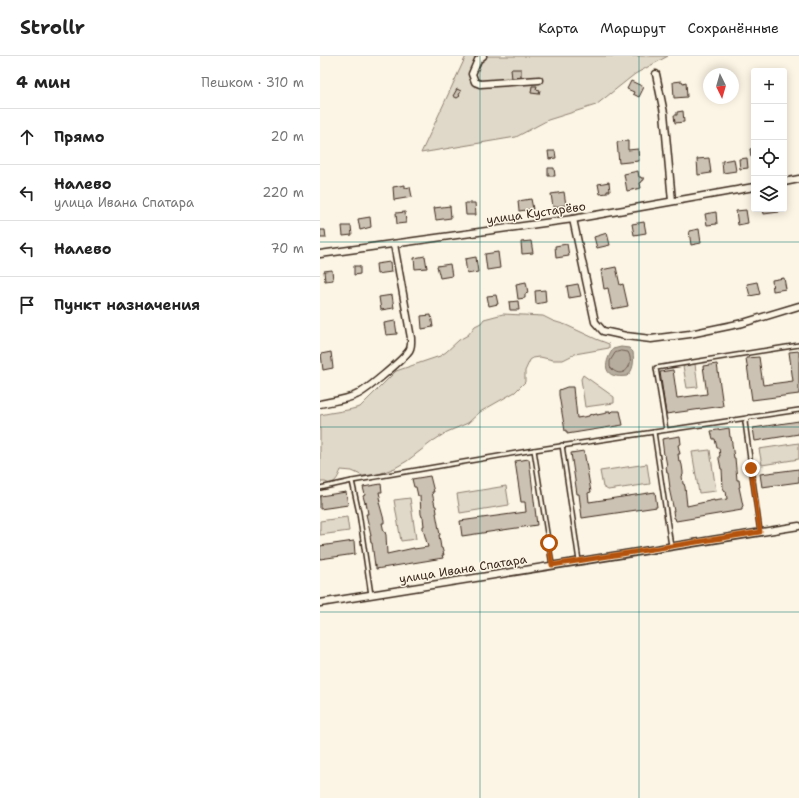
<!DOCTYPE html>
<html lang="ru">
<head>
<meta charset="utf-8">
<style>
	:root { --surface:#fff; --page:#f2f2f2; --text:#222; --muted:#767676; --line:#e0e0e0 }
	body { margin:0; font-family:"Shantell Sans",sans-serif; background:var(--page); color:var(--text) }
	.controls { position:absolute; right:12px; top:12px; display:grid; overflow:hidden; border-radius:4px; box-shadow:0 2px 10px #0003 }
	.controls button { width:36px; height:36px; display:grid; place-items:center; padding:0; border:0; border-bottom:1px solid var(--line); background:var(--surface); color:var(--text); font:20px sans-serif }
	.compass { position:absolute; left:383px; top:12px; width:36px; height:36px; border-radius:50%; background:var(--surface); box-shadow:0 2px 10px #0003; rotate:175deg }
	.stop { position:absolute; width:12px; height:12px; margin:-9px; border:3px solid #b45309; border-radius:50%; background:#fff }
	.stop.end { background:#b45309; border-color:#fff; box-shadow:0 1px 4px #0008 }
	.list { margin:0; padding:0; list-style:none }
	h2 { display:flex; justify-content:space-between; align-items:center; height:52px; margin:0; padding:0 16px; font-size:17px }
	h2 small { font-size:13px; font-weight:400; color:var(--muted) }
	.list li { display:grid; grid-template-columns:26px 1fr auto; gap:12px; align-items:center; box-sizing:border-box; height:56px; padding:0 16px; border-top:1px solid var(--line) }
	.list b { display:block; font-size:15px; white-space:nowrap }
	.list p { margin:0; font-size:13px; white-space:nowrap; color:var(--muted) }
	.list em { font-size:13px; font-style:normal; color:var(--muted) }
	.icon { flex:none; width:22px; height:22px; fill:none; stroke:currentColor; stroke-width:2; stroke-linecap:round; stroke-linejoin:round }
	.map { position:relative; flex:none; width:479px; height:742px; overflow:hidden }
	header { display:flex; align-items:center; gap:24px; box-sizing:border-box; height:56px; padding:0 20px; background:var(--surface); border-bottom:1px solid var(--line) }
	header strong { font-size:19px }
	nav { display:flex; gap:22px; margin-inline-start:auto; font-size:14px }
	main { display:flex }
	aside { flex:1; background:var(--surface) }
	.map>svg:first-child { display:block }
	.green { fill:#e0d8c8; stroke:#8e8173 }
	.water { fill:#b7ad9e; stroke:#85796b }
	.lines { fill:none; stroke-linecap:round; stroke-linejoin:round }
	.shore { stroke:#6d5e51; stroke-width:1 }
	.building { fill:#ccc2b3; stroke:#3b2a1e }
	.service-casing { stroke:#3b2a1e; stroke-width:6 }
	.minor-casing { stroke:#3b2a1e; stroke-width:9 }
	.service { stroke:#fcf5e5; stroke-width:3 }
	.minor { stroke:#fcf5e5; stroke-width:6 }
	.route { stroke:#b45309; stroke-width:5 }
	.grid { fill:none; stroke:#0f766e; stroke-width:1; stroke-opacity:0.55 }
	.labels { text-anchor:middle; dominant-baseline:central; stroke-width:3; stroke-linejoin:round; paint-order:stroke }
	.street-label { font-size:12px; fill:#3b2a1e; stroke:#fcf5e5 }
</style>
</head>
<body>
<header>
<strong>Strollr</strong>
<nav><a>Карта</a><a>Маршрут</a><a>Сохранённые</a></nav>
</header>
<main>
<aside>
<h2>4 мин<small>Пешком · 310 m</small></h2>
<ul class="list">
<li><svg class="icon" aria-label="ahead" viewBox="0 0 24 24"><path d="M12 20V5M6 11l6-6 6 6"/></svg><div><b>Прямо</b></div><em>20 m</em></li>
<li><svg class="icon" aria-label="left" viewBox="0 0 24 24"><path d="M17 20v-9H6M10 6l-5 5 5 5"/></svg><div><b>Налево</b><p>улица Ивана Спатара</p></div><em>220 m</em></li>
<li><svg class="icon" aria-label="left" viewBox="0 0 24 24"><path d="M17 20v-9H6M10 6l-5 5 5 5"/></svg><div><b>Налево</b></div><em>70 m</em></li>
<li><svg class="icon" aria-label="arrive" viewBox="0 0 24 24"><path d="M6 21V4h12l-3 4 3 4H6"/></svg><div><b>Пункт назначения</b></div></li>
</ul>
</aside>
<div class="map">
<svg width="479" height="742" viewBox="0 0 479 742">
	<rect width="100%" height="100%" fill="#fcf5e5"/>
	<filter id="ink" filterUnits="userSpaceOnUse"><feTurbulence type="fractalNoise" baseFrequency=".025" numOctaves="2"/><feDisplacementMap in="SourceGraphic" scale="8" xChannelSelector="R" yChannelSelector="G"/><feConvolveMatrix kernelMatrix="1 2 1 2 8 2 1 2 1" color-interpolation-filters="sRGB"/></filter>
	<g filter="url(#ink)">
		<g class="green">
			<path d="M146,0H348L315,18L276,49L228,64L196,81L101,97Z"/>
			<path d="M183,258L223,260L233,265L246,269L276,283L289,288V292L255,298L243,304H233L220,301L213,302L210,304L205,315V326L195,336L160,356L148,367L127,376L113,385L87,405L75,412L59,418L43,420L32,415L21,414C18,421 17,425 10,428L5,426H0V359C13,356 27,355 40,351L76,315L120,300L126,296L139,284L148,279L155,270L161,267L164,263Z"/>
			<path d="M375,308L378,331L367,332L363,310Z"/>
			<path d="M263,319L294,341V347L265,351L261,323Z"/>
			<path d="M479,387V403L442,409L439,393Z"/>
			<path d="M390,394L396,435L379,437L372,396Z"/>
			<path d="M327,408L330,428L288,434L283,431L280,415Z"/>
			<path d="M186,430L189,449L140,457L137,438Z"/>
			<path d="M90,442L96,483L81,485L74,444Z"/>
			<path d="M27,461L29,475L0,479V465Z"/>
		</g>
		<path class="water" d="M301,291L309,292L313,296C314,305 314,314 307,320C284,323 282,310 293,293Z"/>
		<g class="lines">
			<path class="shore" d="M301,295L308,296C316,309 302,326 290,311V305L295,297Z"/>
		</g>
		<g class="building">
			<path d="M191,13H201V22L192,23Z"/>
			<path d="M311,25L324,31L319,41L313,38L314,36L307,33Z"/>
			<path d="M362,25L363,27L366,26L367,41L354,42L353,26Z"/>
			<path d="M212,30H217L216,33L220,34L219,38L211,37Z"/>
			<path d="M137,33L141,35L139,39L140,40L137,42L133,40Z"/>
			<path d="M363,55L364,66L355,67L354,59H357V56Z"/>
			<path d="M308,85V94L318,93L319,105L299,107L297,86Z"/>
			<path d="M434,92V100L431,101L430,93Z"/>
			<path d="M228,95H235L236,102L229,103Z"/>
			<path d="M389,102L391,117L378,119L377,103Z"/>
			<path d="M427,102L428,112L420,113L419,103Z"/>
			<path d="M414,103L416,115L403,117L402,105Z"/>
			<path d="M228,112H234L235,120H228Z"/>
			<path d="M318,115L319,121H321V122H324V124L322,125V126L320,127L321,132L307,135L304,118Z"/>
			<path d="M289,126L290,135H287V137L280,138L278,128Z"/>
			<path d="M85,129V132L90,131L92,141L74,144L73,131Z"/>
			<path d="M244,136L246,149L233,151L231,138Z"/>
			<path d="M211,143L213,153L199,155L198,145Z"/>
			<path d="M145,147H155L156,159H146Z"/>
			<path d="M130,150L131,162L116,164L114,152Z"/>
			<path d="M443,153H458L459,156L444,158Z"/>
			<path d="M426,154L428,167L418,169L416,155Z"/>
			<path d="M85,156L86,167L77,168L76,157Z"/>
			<path d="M396,156L397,168L387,169L385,158Z"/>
			<path d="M50,161L51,171L40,174L38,163Z"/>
			<path d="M324,166L326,177L314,179L312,168Z"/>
			<path d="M22,170H31L32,179L23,180Z"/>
			<path d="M379,173L381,187L371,189L369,175Z"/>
			<path d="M0,174H5L6,182H0Z"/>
			<path d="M287,177L290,189L277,192L274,181Z"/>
			<path d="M211,185L213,197L202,198L201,186Z"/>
			<path d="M247,188L249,200L236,202L235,190Z"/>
			<path d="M178,196L180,212L167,214L165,198Z"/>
			<path d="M105,200L107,212L95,213L94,202Z"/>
			<path d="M156,201L158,216L147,218L145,203Z"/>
			<path d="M70,206L71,216L57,218L56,208Z"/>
			<path d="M130,208L132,220L120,222L117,210Z"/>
			<path d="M34,210H40V218L34,219Z"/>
			<path d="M296,211L300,229L303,228L308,250L292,253L288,232L284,233L281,214Z"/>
			<path d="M12,214L13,224L5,225L4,215Z"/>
			<path d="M464,222L466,233L453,235L452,224Z"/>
			<path d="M206,226L208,237L205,238V242L198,243L196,228Z"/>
			<path d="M437,226L440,238L430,240L427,228Z"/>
			<path d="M258,228L261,240L249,242L247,230Z"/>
			<path d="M225,234L226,246L216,248L215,235Z"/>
			<path d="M72,239L74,252L61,254L59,241Z"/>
			<path d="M176,239L178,248L169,250L167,240Z"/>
			<path d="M198,245L199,254H190L189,246Z"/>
			<path d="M111,259L113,271L102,273L101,260Z"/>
			<path d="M75,265L77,278L66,279L64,267Z"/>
			<path d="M479,295V338L432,344L426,302L439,301L443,329L473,325L469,296Z"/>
			<path d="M11,296L13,312L3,314L1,298Z"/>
			<path d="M397,308L403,350L346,358L340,316L353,314L357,342L387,338L383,310Z"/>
			<path d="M247,331H253L254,342H255L257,362L269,360V359L272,358V359L277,358V359L287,357V355H290V357L292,355H300L303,369L247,378V375H245L239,339V334Z"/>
			<path d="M479,365V378L435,385L433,372Z"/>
			<path d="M409,372L410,381H411L414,402H415L417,424H419L420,431H419L423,450L422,451V454L356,465L355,462H354L353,455H354L349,432H350L348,417H347L346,410H347L345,399H344L342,383L360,380L361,388L358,389L360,398H358L359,406H361L362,409L363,416V419L362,420L363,428H364L365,431L367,450L394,444V445L407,443L406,435H405L403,432L402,413H401L399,403V400H400L399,392H397L395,383H393L391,375Z"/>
			<path d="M264,395L271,436L268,437L269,446L335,436L337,451L262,462L259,438H257L251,397Z"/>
			<path d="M209,403L217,469L142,480L140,465L206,456L205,446H201L195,405Z"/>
			<path d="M479,413V426L442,431L440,418Z"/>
			<path d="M110,420L114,436H112L115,450H116L117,457H116L120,479H119L121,492H122L124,499H122L123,502L56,513V509L55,510L52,487H51L50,480H51L46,458H48L46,446L45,447L43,440L45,439L43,431L61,428L62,436H59L61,446H59L64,464V467H62L64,476H65L66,479L67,498L94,492V493L108,491L103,473V470H104L103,461H102L101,458L100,440H98L96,431H94L92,423Z"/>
			<path d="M26,436L28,449L0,453V440Z"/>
			<path d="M34,485L35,498L0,503V490Z"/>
		</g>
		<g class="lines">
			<defs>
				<g id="service">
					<path d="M346,374L336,312L479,289"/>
					<path d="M334,376L427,362"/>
					<path d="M242,389L259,505"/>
					<path d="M214,394L232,509"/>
					<path d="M32,425L39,457L51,539"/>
					<path d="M0,432L32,425L214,394L334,376L351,490"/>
					<path d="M440,476L425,366L429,361H432L479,354"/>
				</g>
				<g id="minor">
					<path d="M163,0L158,4L152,18L155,26L160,28L219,24"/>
					<path d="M336,18L344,57L352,145"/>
					<path d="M464,126L479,123"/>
					<path d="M253,163L275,266L283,275L306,280L331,283L370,278L423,267L479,250"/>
					<path d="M0,198L253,163L434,131"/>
					<path d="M0,348C12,345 25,344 36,339C46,335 81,305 88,296C92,292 91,287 91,282L74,188"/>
					<path d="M0,547L479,470"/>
				</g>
			</defs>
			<use href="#service" class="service-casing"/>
			<use href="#minor" class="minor-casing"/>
			<use href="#service" class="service"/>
			<use href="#minor" class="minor"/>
		</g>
	</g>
	<g class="lines" filter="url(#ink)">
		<path class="route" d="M229,487L232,509L440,476L431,412"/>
	</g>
	<path class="grid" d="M160,0V742M319,0V742M0,186H479M0,371H479M0,556H479"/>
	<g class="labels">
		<g class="street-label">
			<text transform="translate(216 157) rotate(-8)">улица Кустарёво</text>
			<text transform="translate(143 513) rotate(-9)">улица Ивана Спатара</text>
		</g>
	</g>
</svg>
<div class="controls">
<button>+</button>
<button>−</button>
<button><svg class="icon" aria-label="locate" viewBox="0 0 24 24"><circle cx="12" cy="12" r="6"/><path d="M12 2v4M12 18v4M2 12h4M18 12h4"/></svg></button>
<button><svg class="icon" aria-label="layers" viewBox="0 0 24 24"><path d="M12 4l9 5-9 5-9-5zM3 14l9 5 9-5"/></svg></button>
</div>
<svg class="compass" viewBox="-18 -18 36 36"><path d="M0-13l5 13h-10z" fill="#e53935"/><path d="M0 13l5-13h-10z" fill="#767676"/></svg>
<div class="stop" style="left:229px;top:487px"></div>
<div class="stop end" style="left:431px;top:412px"></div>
</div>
</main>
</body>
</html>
